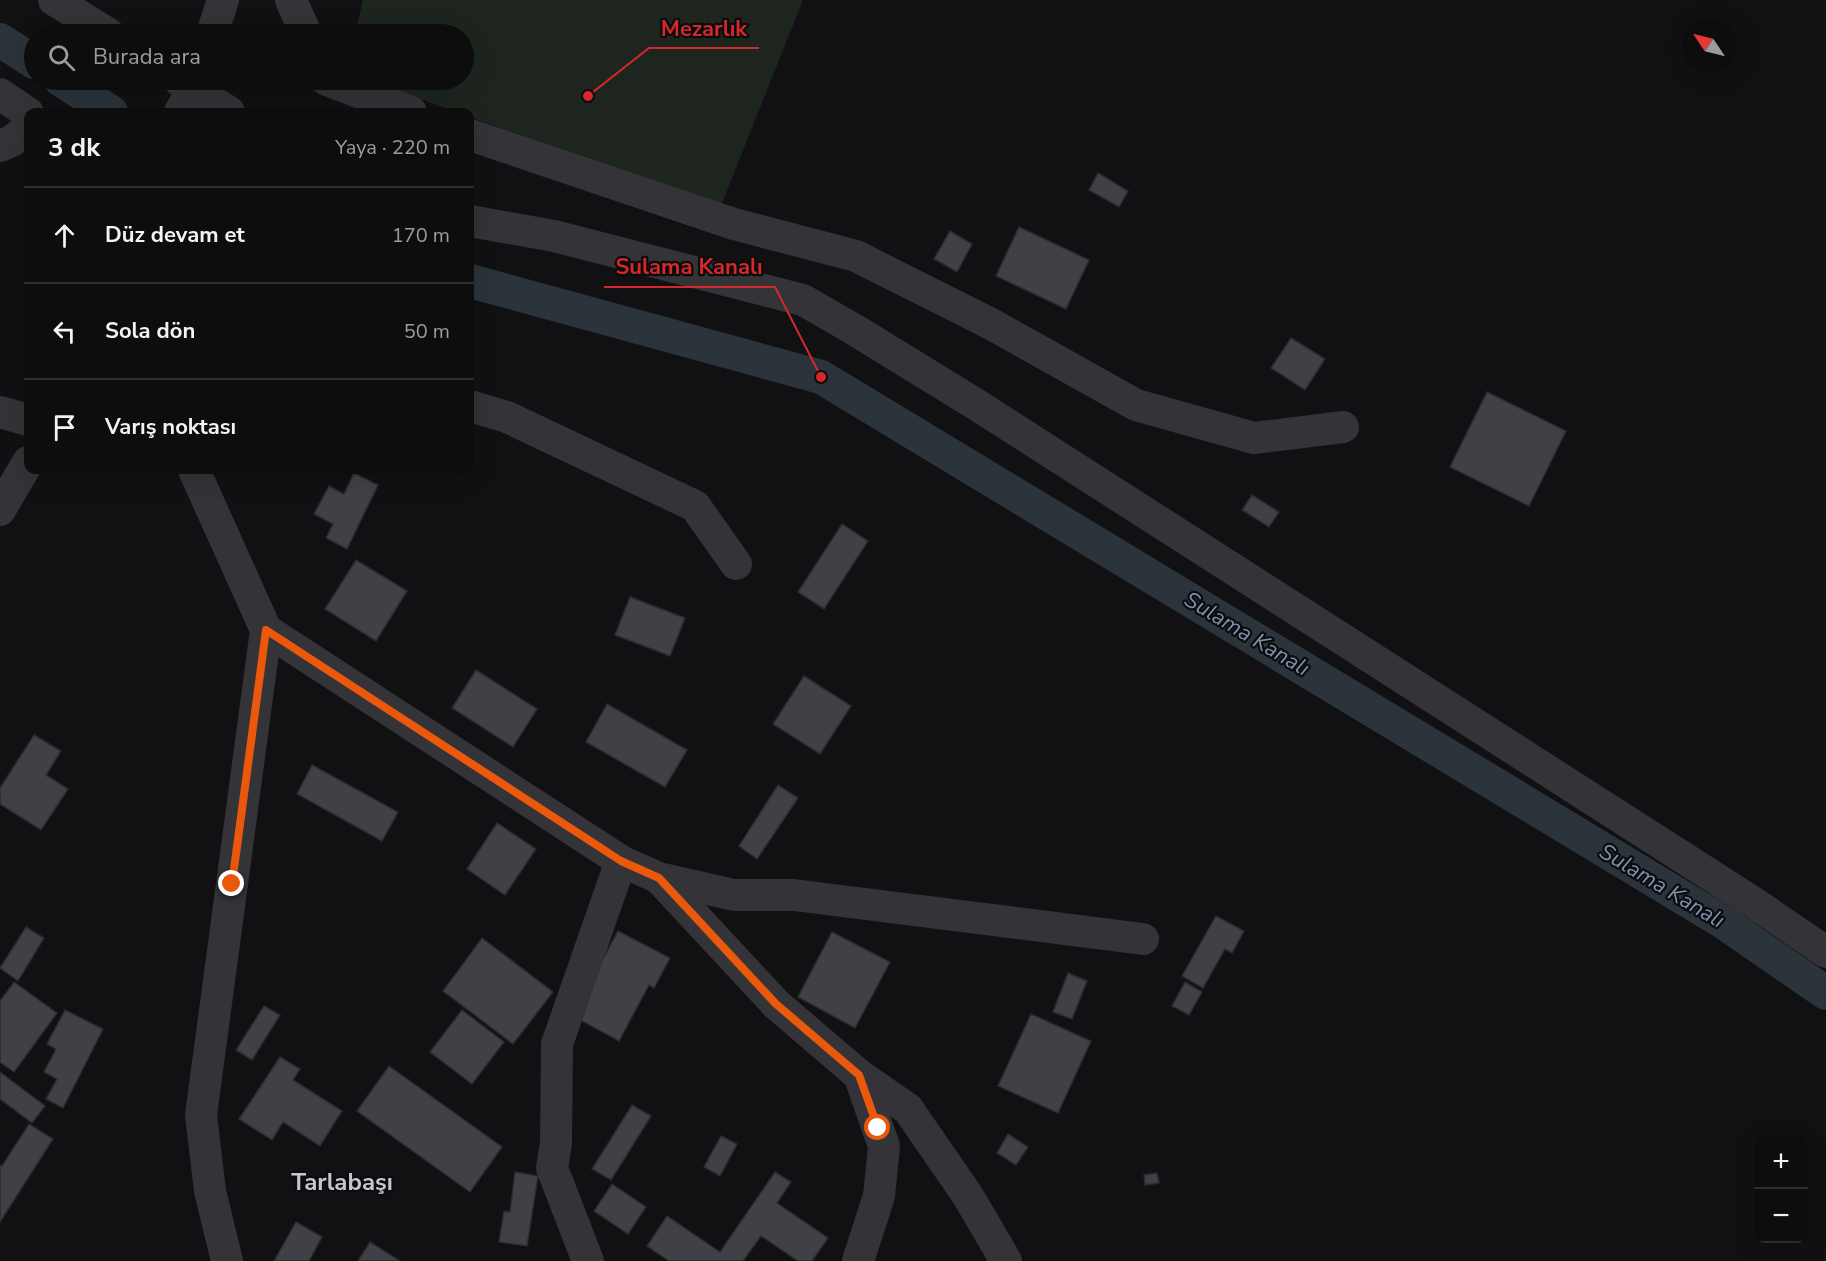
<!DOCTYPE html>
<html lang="tr">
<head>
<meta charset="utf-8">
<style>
	:root { --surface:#0d0d0e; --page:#1b1b1c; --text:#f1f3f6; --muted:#9a9c9e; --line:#2d2d2e }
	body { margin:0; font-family:"Nunito Sans",sans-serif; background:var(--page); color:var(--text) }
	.controls { position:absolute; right:18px; bottom:18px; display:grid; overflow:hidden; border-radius:12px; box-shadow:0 6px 24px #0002 }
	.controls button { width:54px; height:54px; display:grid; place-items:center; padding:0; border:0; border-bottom:2px solid var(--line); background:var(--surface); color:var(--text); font:30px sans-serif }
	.compass { position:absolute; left:1682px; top:18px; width:54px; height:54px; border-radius:50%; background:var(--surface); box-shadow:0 6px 24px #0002; rotate:305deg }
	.stop { position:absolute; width:18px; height:18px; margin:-14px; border:4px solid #ea580c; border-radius:50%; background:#fff }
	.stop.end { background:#ea580c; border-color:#fff; box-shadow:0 2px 6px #0008 }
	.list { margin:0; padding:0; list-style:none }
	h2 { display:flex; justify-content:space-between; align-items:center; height:78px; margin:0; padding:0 24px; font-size:26px }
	h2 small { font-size:20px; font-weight:400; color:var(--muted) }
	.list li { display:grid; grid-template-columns:39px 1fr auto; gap:18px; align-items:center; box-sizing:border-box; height:96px; padding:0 24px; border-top:2px solid var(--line) }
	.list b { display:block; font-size:22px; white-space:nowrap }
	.list em { font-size:20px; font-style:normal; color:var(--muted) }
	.icon { flex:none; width:33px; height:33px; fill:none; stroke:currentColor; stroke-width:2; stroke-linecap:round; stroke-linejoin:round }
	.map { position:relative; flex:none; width:1826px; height:1261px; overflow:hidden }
	.search { position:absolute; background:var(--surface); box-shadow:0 6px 24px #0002; left:24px; top:24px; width:450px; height:66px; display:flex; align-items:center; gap:15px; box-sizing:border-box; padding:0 21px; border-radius:33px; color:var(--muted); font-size:22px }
	.panel { position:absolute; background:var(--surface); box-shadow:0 6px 24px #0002; left:24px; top:108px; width:450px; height:366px; border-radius:12px }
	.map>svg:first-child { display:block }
	.green { fill:#1e251f }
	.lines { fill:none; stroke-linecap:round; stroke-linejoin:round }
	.canal { stroke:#2b333b; stroke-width:34 }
	.building { fill:#404146; stroke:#2c2b2f; stroke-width:1.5 }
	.minor { stroke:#333338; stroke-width:32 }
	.route { stroke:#ea580c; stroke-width:8 }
	.labels { text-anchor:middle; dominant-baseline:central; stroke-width:4.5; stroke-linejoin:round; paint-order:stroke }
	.water-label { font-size:22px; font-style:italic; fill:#7b94ad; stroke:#0c0c0e }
	.quarter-label { font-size:24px; font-weight:bold; fill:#c4c7cf; stroke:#0c0c0e }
	.leader { fill:none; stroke:#d62828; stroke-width:2 }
	.callout-dot { fill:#d62828; stroke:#0c0c0e; stroke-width:2 }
	.callout-label { font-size:22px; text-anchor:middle; font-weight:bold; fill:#d62828; stroke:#0c0c0e; stroke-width:4.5; stroke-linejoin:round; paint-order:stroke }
</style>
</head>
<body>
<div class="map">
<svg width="1826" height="1261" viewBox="0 0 1826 1261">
	<rect width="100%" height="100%" fill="#111113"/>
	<path class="green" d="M363,0H803L720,208L470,117V112H457L366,80H464V34H355Z"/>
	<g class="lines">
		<g class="canal">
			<path d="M0,40L34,62"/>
			<path d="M61,80L111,112"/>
			<path d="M470,281L821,377L1723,922L1826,993"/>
		</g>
	</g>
	<g class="building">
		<path d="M1098,173L1128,191L1119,207L1089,190Z"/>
		<path d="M1019,227L1089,260L1066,309L996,276Z"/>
		<path d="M950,231L972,244L957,272L934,259Z"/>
		<path d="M1291,338L1325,359L1305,390L1271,368Z"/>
		<path d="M1487,392L1566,431L1529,506L1450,467Z"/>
		<path d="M354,473L378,485L347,549L326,538L333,524L314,514L329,486L344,494Z"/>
		<path d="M1252,495L1279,512L1269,527L1242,510Z"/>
		<path d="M842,524L868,541L824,609L798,592Z"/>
		<path d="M356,560L407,591L376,641L325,609Z"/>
		<path d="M630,597L685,618L670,656L615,635Z"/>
		<path d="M476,670L537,709L513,747L452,708Z"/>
		<path d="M804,676L851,706L820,754L773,724Z"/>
		<path d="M607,704L687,750L665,787L586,742Z"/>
		<path d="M34,735L61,751L46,775L68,789L41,830L0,804V788Z"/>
		<path d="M312,765L398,812L382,841L297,794Z"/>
		<path d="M778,785L798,798L757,859L739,846Z"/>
		<path d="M497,823L536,849L505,895L467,869Z"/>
		<path d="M1216,916L1244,931L1232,953L1225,949L1203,988L1182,976Z"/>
		<path d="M26,927L44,938L18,981L0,968Z"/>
		<path d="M618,931L670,958L654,988L649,985L619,1041L573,1016Z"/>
		<path d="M832,932L890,962L855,1028L798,997Z"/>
		<path d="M482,938L553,992L513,1044L443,991Z"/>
		<path d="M1068,973L1087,981L1072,1019L1053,1012Z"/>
		<path d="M14,982L57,1013L14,1072L0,1062V1001Z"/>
		<path d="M1185,982L1202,992L1189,1015L1172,1006Z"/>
		<path d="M264,1006L280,1015L252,1060L236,1050Z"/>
		<path d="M65,1010L103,1029L63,1108L46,1099L57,1079L44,1072L56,1049L47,1044Z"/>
		<path d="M462,1010L504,1042L472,1084L430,1052Z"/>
		<path d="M1031,1014L1091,1041L1058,1113L998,1086Z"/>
		<path d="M280,1057L300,1069L293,1080L342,1111L320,1146L283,1122L272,1140L239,1119Z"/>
		<path d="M389,1066L502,1147L470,1192L357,1111Z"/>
		<path d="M0,1072L45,1106L32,1123L0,1099Z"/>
		<path d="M632,1105L651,1116L611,1180L592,1169Z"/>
		<path d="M29,1124L53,1139L0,1222V1165L2,1166Z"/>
		<path d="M1008,1134L1028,1147L1016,1165L997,1153Z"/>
		<path d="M721,1136L737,1144L720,1176L704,1167Z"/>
		<path d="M515,1172L538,1176L527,1246L499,1242L504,1211L510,1212Z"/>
		<path d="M775,1172L791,1182L777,1203L828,1238L812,1261H798L761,1236L743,1261H669L647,1246L667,1216L720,1252Z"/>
		<path d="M1157,1173L1159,1183L1145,1185L1144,1175Z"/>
		<path d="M612,1184L646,1207L628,1234L594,1211Z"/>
		<path d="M296,1222L322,1237L309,1261H274Z"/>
		<path d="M370,1242L400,1261H358Z"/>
	</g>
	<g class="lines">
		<g class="minor">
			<path d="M54,0L109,34"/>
			<path d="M291,0L306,34"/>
			<path d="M212,34L223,0"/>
			<path d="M179,80L229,112"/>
			<path d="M327,80L411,112"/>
			<path d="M0,94L28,113"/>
			<path d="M180,112L197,80"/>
			<path d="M470,135L734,224L856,256L993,325L1136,405L1254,438L1343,427"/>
			<path d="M0,146L12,141L28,128"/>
			<path d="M470,221L554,236L803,300L855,330L977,405L1751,901L1826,952"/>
			<path d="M470,406L507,417L695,506L736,564"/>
			<path d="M0,412L28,420"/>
			<path d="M194,470L266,630L201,1115L210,1191L227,1261"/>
			<path d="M0,510L28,462"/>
			<path d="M266,630L621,861L659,878L734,895H794L1143,939"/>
			<path d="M659,878L776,1004L859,1075L884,1146L879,1196L858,1261"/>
			<path d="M859,1075L908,1109L968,1196L1006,1261"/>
			<path d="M588,1261L552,1168L556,1143L557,1044L621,861"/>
		</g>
	</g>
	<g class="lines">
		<path class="route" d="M232,884L266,630L621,861L659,878L776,1004L859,1075L878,1128"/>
	</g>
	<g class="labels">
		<g class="water-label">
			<text transform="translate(1247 634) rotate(31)">Sulama Kanalı</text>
			<text transform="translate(1662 886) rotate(31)">Sulama Kanalı</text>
		</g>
		<g class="quarter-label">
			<text x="342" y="1182">Tarlabaşı</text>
		</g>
	</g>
	<path class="leader" d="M588 96L649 48H759M821 377L775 287H604"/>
	<g class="callout-dot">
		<circle cx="588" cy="96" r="6"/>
		<circle cx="821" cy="377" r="6"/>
	</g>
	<g class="callout-label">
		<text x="704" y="36">Mezarlık</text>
		<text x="689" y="274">Sulama Kanalı</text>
	</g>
</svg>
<div class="controls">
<button>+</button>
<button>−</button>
</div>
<svg class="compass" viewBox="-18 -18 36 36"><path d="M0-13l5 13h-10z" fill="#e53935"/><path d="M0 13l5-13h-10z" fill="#9a9c9e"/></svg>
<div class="stop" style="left:878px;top:1128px"></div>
<div class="stop end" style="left:232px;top:884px"></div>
<div class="search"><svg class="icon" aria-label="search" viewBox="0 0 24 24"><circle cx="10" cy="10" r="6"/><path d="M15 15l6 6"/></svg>Burada ara</div>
<section class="panel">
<h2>3 dk<small>Yaya · 220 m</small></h2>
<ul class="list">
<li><svg class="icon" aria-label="ahead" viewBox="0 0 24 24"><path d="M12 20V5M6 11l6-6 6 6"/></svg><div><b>Düz devam et</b></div><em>170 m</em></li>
<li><svg class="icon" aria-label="left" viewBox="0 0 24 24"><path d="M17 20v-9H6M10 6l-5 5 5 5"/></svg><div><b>Sola dön</b></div><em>50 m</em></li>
<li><svg class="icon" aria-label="arrive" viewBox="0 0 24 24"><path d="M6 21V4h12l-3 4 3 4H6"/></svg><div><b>Varış noktası</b></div></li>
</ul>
</section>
</div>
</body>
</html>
